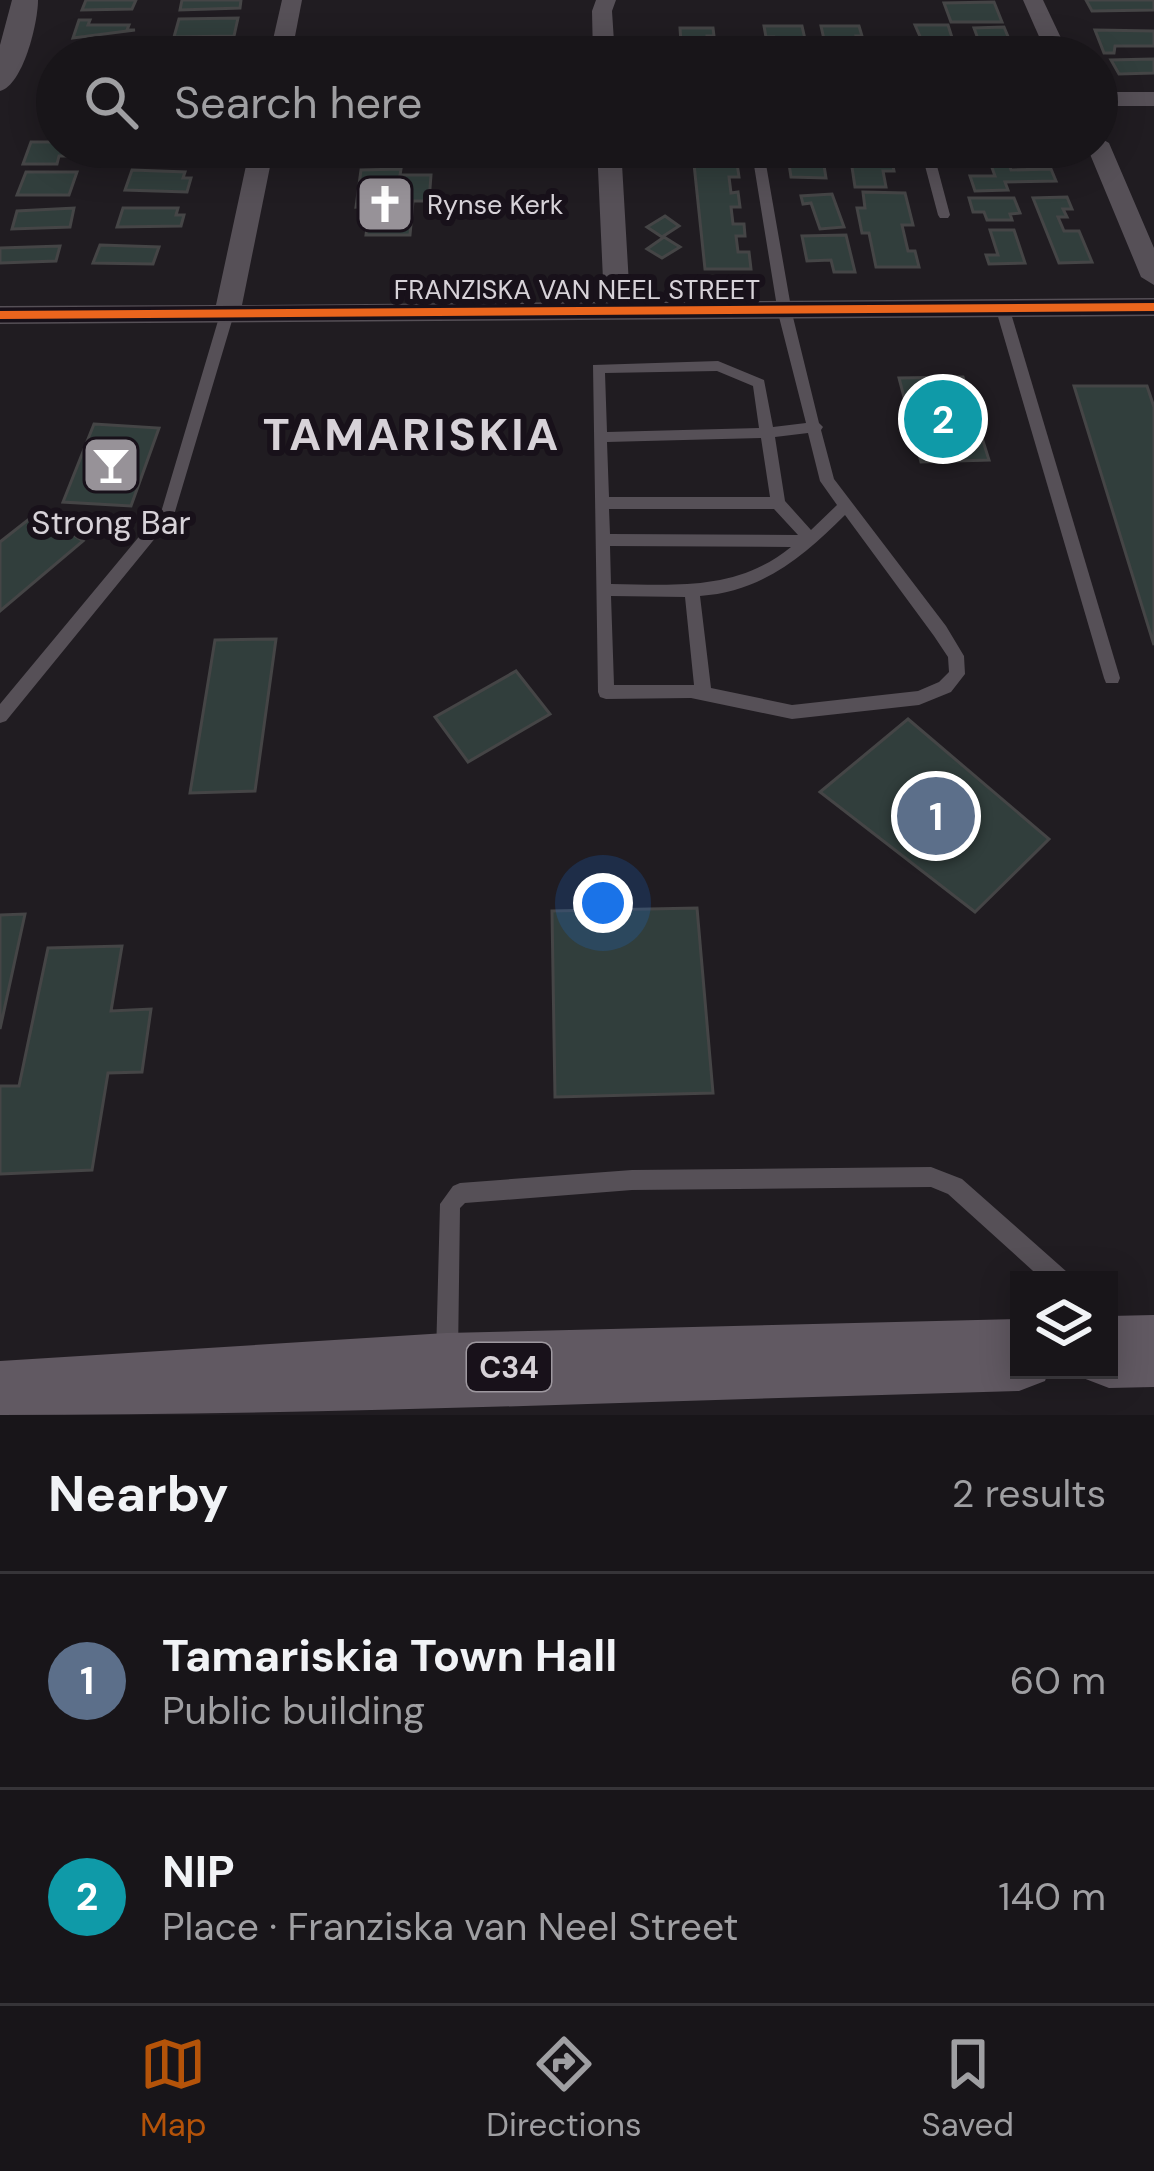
<!DOCTYPE html>
<html lang="en">
<head>
<meta charset="utf-8">
<style>
	:root { --surface:#181519; --page:#252226; --text:#f1f3f6; --muted:#9f9fa2; --line:#363438; --accent:#b45309 }
	body { margin:0; font-family:"DM Sans",sans-serif; background:var(--page); color:var(--text) }
	.controls { position:absolute; right:36px; bottom:36px; display:grid; overflow:hidden; border-radius:0px; box-shadow:0 6px 30px #0003 }
	.controls button { width:108px; height:108px; display:grid; place-items:center; padding:0; border:0; border-bottom:3px solid var(--line); background:var(--surface); color:var(--text); font:60px sans-serif }
	.you { position:absolute; left:603px; top:903px; width:42px; height:42px; margin:-30px; border:9px solid #fff; border-radius:50%; background:#1a73e8; box-shadow:0 0 0 18px #1a73e833 }
	.badge { display:grid; place-items:center; width:78px; height:78px; border-radius:50%; background:var(--accent); color:#fff; font-size:39px; font-weight:700 }
	.pin { position:absolute; translate:-50% -50%; border:6px solid #fff; box-shadow:0 3px 12px #0006 }
	.list { margin:0; padding:0; list-style:none }
	h2 { display:flex; justify-content:space-between; align-items:center; height:156px; margin:0; padding:0 48px; font-size:51px }
	h2 small { font-size:39px; font-weight:400; color:var(--muted) }
	.list li { display:grid; grid-template-columns:78px 1fr auto; gap:36px; align-items:center; box-sizing:border-box; height:216px; padding:0 48px; border-top:3px solid var(--line) }
	.list b { display:block; font-size:45px; white-space:nowrap }
	.list p { margin:0; font-size:39px; white-space:nowrap; color:var(--muted) }
	.list em { font-size:39px; font-style:normal; color:var(--muted) }
	.icon { flex:none; width:66px; height:66px; fill:none; stroke:currentColor; stroke-width:2; stroke-linecap:round; stroke-linejoin:round }
	.map { position:relative; flex:none; width:1154px; height:1415px; overflow:hidden }
	.search { position:absolute; background:var(--surface); box-shadow:0 6px 30px #0003; left:36px; right:36px; top:36px; height:132px; display:flex; align-items:center; gap:30px; box-sizing:border-box; padding:0 42px; border-radius:66px; color:var(--muted); font-size:45px }
	.sheet { height:588px; background:var(--surface) }
	nav { display:flex; justify-content:space-around; align-items:center; box-sizing:border-box; height:168px; border-top:3px solid var(--line); background:var(--surface); font-size:33px; color:var(--muted) }
	nav a { display:grid; justify-items:center; gap:6px }
	nav .on { color:var(--accent) }
	.map>svg:first-child { display:block }
	.building { fill:#313e3c; stroke:#454546; stroke-width:3 }
	.lines { fill:none; stroke-linecap:round; stroke-linejoin:round }
	.service { fill:#565057; fill-rule:evenodd }
	.minor { fill:#565057; fill-rule:evenodd }
	.tertiary { fill:#565057; fill-rule:evenodd }
	.primary { fill:#615962; fill-rule:evenodd }
	.cycleway-casing { stroke:#18111a; stroke-width:7 }
	.cycleway { fill:#eb651d; fill-rule:evenodd }
	.labels { text-anchor:middle; dominant-baseline:central; stroke-width:12; stroke-linejoin:round; paint-order:stroke }
	.far-poi-label { font-size:27px; fill:#d7d2d8; stroke:#18111a; text-anchor:start }
	.far-street-label { font-size:27px; fill:#d7d2d8; stroke:#18111a }
	.shield { fill:#18111a; stroke:#9e989f; stroke-width:3 }
	.shield-label { font-size:30px; font-weight:bold; fill:#d7d2d8 }
	.poi-label { font-size:33px; fill:#d7d2d8; stroke:#18111a }
	.district-label { font-size:45px; font-weight:bold; letter-spacing:3px; fill:#d7d2d8; stroke:#18111a }
</style>
</head>
<body>
<div class="map">
<svg width="1154" height="1415" viewBox="0 0 1154 1415">
	<rect width="100%" height="100%" fill="#201c21"/>
	<g class="building">
		<path d="M86,0H136L132,9L82,10Z"/>
		<path d="M182,0H241L240,8L180,10Z"/>
		<path d="M1086,0H1154V10L1092,11Z"/>
		<path d="M994,2L1002,22H951L944,3Z"/>
		<path d="M238,18L234,36L174,37L179,19Z"/>
		<path d="M79,20H90L88,25H129L127,30H135L73,38Z"/>
		<path d="M915,25H948L956,50H926Z"/>
		<path d="M764,26H802L809,57H778L774,37H766Z"/>
		<path d="M821,26H859L862,36H856L859,48H852L855,57H828Z"/>
		<path d="M1004,27L1012,46L981,47L974,28Z"/>
		<path d="M680,28H713L714,36H707L708,50H716L717,57H682Z"/>
		<path d="M1095,30L1154,31V46H1115L1114,53H1104Z"/>
		<path d="M440,40L439,57H344L345,42Z"/>
		<path d="M171,47L228,48L225,57H167Z"/>
		<path d="M71,48H120L117,57H68Z"/>
		<path d="M1154,59V73L1119,74L1111,60Z"/>
		<path d="M55,135L57,147H92L89,156H59L57,164H23L31,142H52Z"/>
		<path d="M143,147H204L202,156H140Z"/>
		<path d="M798,147H821L826,178L791,177L787,151H798Z"/>
		<path d="M849,147H889L894,171H883L886,187H855Z"/>
		<path d="M1008,161L1011,170L1051,169L1056,181L1005,182L1008,190L975,191L970,176H995L990,162Z"/>
		<path d="M737,163L739,177H729L731,193L738,192L740,207H731L733,224H744L745,236H736L738,252H749L751,269H705L694,164Z"/>
		<path d="M401,169L400,175H431L429,201H413L410,235H366L370,206L356,207L361,170Z"/>
		<path d="M132,170L185,172L183,178H191L187,192L125,190Z"/>
		<path d="M26,172H77L69,195H17Z"/>
		<path d="M863,192L905,193L913,225H902L908,251H915L919,267H876L869,233H862L857,208H865Z"/>
		<path d="M832,194L844,227L820,229L811,203L803,204L801,196Z"/>
		<path d="M1067,197L1072,209H1063L1067,217H1058L1064,231H1079L1092,262L1059,263L1033,198Z"/>
		<path d="M969,198H1014L1020,213L1010,214L1012,220H987L984,212H973Z"/>
		<path d="M74,208L70,227L12,229L17,211Z"/>
		<path d="M123,208H178L176,215H184L181,226L117,227Z"/>
		<path d="M665,216L679,226L662,237L647,227Z"/>
		<path d="M990,230H1014L1025,263L989,264L986,255H998Z"/>
		<path d="M846,235L855,272H834L831,260L807,261L802,236Z"/>
		<path d="M664,237L680,247L662,258L647,249Z"/>
		<path d="M100,245L159,247L153,264L93,263Z"/>
		<path d="M60,246L56,261L0,263V248Z"/>
		<path d="M963,377L989,460L921,462L899,378Z"/>
		<path d="M1074,386H1147L1154,407V645Z"/>
		<path d="M94,424L159,428L131,506L63,502Z"/>
		<path d="M38,512L83,541L0,611V542Z"/>
		<path d="M276,639L255,791L190,793L215,640Z"/>
		<path d="M516,671L550,714L468,762L435,717Z"/>
		<path d="M908,719L1049,839L975,912L820,792Z"/>
		<path d="M697,908L713,1093L555,1097L552,911Z"/>
		<path d="M25,914L0,1029V915Z"/>
		<path d="M122,946L111,1011L151,1009L142,1072L108,1073L92,1170L0,1174V1086H19L48,948Z"/>
	</g>
	<g class="lines">
		<g class="service">
			<path d="M739,36L744,39L747,57H737L734,39Z"/>
			<path d="M751,147H763L792,313L819,423L823,427L821,430L834,479L946,626L964,656L965,674L951,692L919,705L792,719L691,698L606,699L600,697L598,692L593,365L718,361L764,380L773,427L806,423L778,313ZM717,371L753,386L759,428L607,432L605,373ZM808,433L820,481L837,505L811,530L785,501L775,437ZM761,438L770,497H609L607,442ZM609,509H774L798,535L610,534ZM845,515L934,636L948,657L949,672L939,682L918,691L792,705L711,688L700,596C762,592 804,556 845,515ZM610,546L791,547C737,591 677,585 611,584ZM611,596L685,597L694,685H614Z"/>
			<path d="M920,147H932L950,215L948,218H940L938,215Z"/>
			<path d="M1003,306L1010,310L1120,678L1118,683H1106L1104,678L996,310Z"/>
			<path d="M227,310L234,314L174,515L6,721L0,723V704L162,509L220,314Z"/>
			<path d="M931,1167L962,1179L1067,1272L1070,1280H1043L948,1194L931,1187L632,1190L465,1203L460,1208L458,1356L455,1364L447,1367L439,1364L436,1356L440,1204L453,1186L460,1183L632,1170Z"/>
		</g>
		<g class="minor">
			<path d="M282,0H302L291,57H269Z"/>
			<path d="M596,0H616L612,11L615,57H593L592,11Z"/>
			<path d="M1023,0H1043L1070,57H1048Z"/>
			<rect x="1097" y="92" width="57" height="14"/>
			<path d="M1097,136L1109,143L1154,248V285L1141,277L1087,147H1097Z"/>
			<path d="M250,147H274L242,305L604,302L597,147H621L630,302L1154,298V316L0,324V306L216,305Z"/>
		</g>
		<path class="tertiary" d="M12,0H38C38,23 23,85 0,91V45Z"/>
		<g class="primary">
			<path d="M1154,1315V1387L1109,1388L1083,1378L1080,1370H1109V1316Z"/>
			<path d="M1019,1319V1370H1049L1045,1381L1019,1391C679,1400 340,1415 0,1415V1361L446,1333Z"/>
		</g>
		<defs>
			<path id="cycleway" d="M1154,303V311L0,319V311Z"/>
		</defs>
		<use href="#cycleway" class="cycleway-casing"/>
		<use href="#cycleway" class="cycleway"/>
	</g>
	<defs>
		<symbol id="church-square" viewBox="-11 -11 22 22"><rect x="-9" y="-9" width="18" height="18" rx="4" fill="#979298" stroke="#18111a"/><path d="M-1.2-6h2.4v3.5h3.3v2.4h-3.3V6h-2.4V-.1h-3.3v-2.4h3.3Z" fill="#fff"/></symbol>
		<symbol id="bar-square" viewBox="-11 -11 22 22"><rect x="-9" y="-9" width="18" height="18" rx="4" fill="#979298" stroke="#18111a"/><path d="M-6-5H6L.8 .8V4.5H3.5V6h-7V4.5H-.8V.8Z" fill="#fff"/></symbol>
	</defs>
	<g fill-rule="evenodd">
		<use href="#church-square" x="352" y="171" width="66" height="66"/>
		<use href="#bar-square" x="78" y="432" width="66" height="66"/>
	</g>
	<g class="labels">
		<g class="far-poi-label">
			<text x="427" y="204">Rynse Kerk</text>
		</g>
		<g class="far-street-label">
			<text x="577" y="289">FRANZISKA VAN NEEL STREET</text>
		</g>
		<rect class="shield" x="467" y="1343" width="84" height="48" rx="9"/>
		<g class="shield-label">
			<text x="509" y="1367">C34</text>
		</g>
		<g class="poi-label">
			<text x="111" y="522">Strong Bar</text>
		</g>
		<g class="district-label">
			<text x="412" y="434">TAMARISKIA</text>
		</g>
	</g>
</svg>
<div class="controls">
<button><svg class="icon" aria-label="layers" viewBox="0 0 24 24"><path d="M12 4l9 5-9 5-9-5zM3 14l9 5 9-5"/></svg></button>
</div>
<div class="you"></div>
<div class="pin badge" style="left:936px;top:816px;background:#5c6f8a">1</div>
<div class="pin badge" style="left:943px;top:419px;background:#0f9aa8">2</div>
<div class="search"><svg class="icon" aria-label="search" viewBox="0 0 24 24"><circle cx="10" cy="10" r="6"/><path d="M15 15l6 6"/></svg>Search here</div>
</div>
<section class="sheet">
<h2>Nearby<small>2 results</small></h2>
<ul class="list">
<li><span class="badge" style="background:#5c6f8a">1</span><div><b>Tamariskia Town Hall</b><p>Public building</p></div><em>60 m</em></li>
<li><span class="badge" style="background:#0f9aa8">2</span><div><b>NIP</b><p>Place · Franziska van Neel Street</p></div><em>140 m</em></li>
</ul>
</section>
<nav>
<a class="on"><svg class="icon" aria-label="map" viewBox="0 0 24 24"><path d="M3 6l6-2 6 2 6-2v14l-6 2-6-2-6 2zM9 4v14M15 6v14"/></svg>Map</a>
<a><svg class="icon" aria-label="directions" viewBox="0 0 24 24"><path d="M12 3l9 9-9 9-9-9zM9 14v-3h6M13 9l2 2-2 2"/></svg>Directions</a>
<a><svg class="icon" aria-label="saved" viewBox="0 0 24 24"><path d="M7 4h10v16l-5-4-5 4z"/></svg>Saved</a>
</nav>
</body>
</html>
